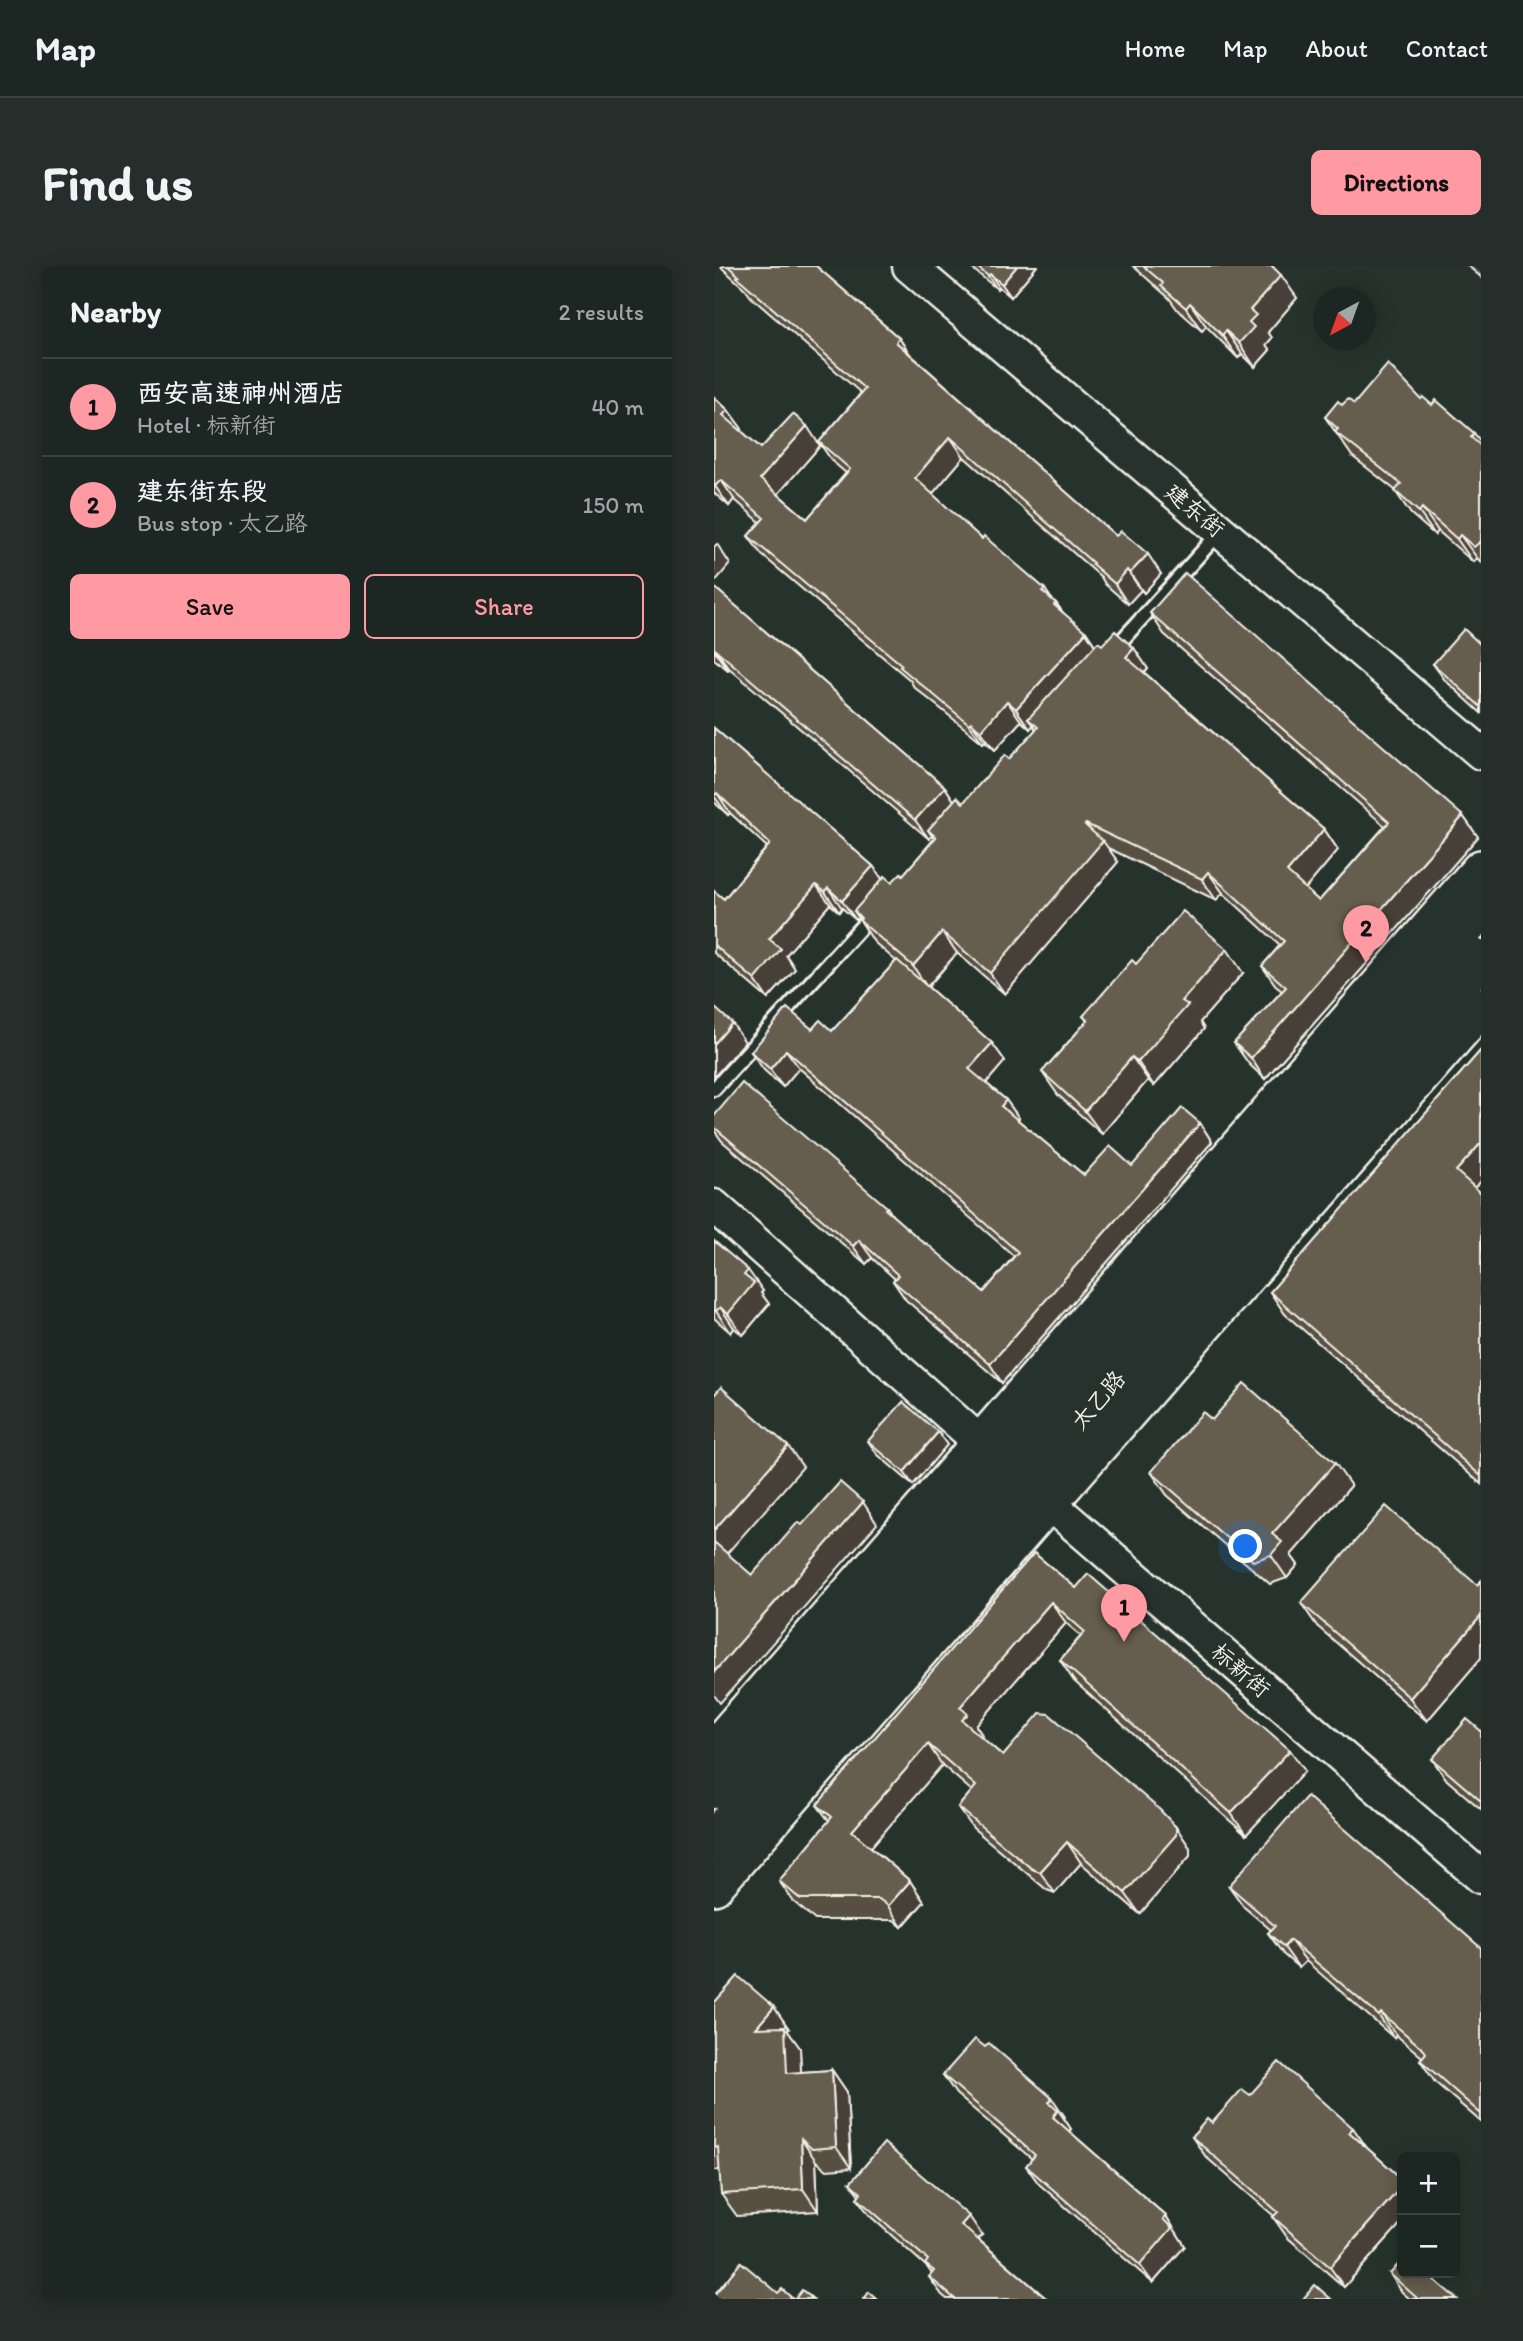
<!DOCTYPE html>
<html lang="en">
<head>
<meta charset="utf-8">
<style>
	:root { --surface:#1c2622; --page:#252e2a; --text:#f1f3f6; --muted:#a0a5a5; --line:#3a4340; --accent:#ff9aa2 }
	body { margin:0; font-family:Itim,"LXGW WenKai TC",sans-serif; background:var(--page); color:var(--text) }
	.controls { position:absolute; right:21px; bottom:21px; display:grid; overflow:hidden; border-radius:10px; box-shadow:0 4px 18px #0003 }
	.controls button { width:63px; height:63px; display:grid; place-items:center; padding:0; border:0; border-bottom:2px solid var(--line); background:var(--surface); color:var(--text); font:35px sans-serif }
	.compass { position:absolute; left:599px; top:21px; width:63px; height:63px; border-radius:50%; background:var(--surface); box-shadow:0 4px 18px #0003; rotate:221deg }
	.you { position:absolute; left:532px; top:1281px; width:24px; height:24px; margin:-18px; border:5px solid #fff; border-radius:50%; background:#1a73e8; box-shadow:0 0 0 10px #1a73e833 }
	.badge { display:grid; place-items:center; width:46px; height:46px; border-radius:50%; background:var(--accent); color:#111; font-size:23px; font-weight:700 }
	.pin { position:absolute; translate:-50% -58px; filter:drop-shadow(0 2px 4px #0008) }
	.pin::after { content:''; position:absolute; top:37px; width:24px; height:21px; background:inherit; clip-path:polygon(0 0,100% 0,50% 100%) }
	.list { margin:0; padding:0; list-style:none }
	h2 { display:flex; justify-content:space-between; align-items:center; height:91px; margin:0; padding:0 28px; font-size:30px }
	h2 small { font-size:23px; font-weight:400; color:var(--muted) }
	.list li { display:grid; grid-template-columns:46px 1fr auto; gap:21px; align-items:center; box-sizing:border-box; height:98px; padding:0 28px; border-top:2px solid var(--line) }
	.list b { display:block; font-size:26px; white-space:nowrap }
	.list p { margin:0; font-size:23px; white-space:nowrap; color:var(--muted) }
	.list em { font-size:23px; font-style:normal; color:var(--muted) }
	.actions { display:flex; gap:14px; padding:21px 28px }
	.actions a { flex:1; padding:16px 0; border:2px solid var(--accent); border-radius:10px; text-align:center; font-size:24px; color:var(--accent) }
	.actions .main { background:var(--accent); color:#111 }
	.map { position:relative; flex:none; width:767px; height:2033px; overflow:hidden; border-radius:10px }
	header { display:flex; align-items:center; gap:42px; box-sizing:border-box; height:98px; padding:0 35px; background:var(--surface); border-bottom:2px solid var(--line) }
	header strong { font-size:33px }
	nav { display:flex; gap:38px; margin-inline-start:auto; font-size:24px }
	.intro { display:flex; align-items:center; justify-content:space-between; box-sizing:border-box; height:168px; padding:0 42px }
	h1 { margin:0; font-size:49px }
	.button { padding:18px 32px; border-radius:10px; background:var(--accent); color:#111; font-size:24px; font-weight:700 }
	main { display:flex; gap:42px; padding:0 42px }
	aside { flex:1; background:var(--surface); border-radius:10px; box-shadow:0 4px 18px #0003 }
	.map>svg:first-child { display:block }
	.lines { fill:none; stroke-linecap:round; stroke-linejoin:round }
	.service-casing { stroke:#f4f1e8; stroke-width:18 }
	.tertiary-casing { stroke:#f4f1e8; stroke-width:37 }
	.secondary-casing { stroke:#f4f1e8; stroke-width:42 }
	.primary-casing { stroke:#f4f1e8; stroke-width:44 }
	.service { stroke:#26332d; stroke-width:12 }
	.tertiary { stroke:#26332d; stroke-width:32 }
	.secondary { stroke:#26332d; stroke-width:37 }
	.primary { stroke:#26332d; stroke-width:38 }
	.wall { fill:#575043; stroke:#f4f1e8; stroke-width:2 }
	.shaded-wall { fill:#474137; stroke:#f4f1e8; stroke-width:2 }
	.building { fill:#655d4e; stroke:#f4f1e8; stroke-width:2 }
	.labels { text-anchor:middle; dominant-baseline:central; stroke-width:5; stroke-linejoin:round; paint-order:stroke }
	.street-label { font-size:23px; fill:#f4f1e8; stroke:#26332d }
</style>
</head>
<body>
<header>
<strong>Map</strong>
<nav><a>Home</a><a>Map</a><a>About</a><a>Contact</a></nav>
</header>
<div class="intro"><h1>Find us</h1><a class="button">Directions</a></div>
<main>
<aside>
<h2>Nearby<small>2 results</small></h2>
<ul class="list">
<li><span class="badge">1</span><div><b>西安高速神州酒店</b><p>Hotel · 标新街</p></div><em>40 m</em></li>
<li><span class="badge">2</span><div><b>建东街东段</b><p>Bus stop · 太乙路</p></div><em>150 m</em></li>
</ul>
<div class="actions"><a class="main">Save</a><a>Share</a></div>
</aside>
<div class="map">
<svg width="767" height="2033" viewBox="0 0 767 2033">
	<rect width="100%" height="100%" fill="#26332d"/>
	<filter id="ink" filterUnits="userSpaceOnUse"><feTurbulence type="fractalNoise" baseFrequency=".0143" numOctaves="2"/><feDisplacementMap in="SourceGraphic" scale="14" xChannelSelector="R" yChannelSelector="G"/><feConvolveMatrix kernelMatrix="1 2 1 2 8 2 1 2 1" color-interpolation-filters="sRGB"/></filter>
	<g filter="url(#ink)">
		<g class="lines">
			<defs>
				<g id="service">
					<path d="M399,384L506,266"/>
					<path d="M0,823L158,649"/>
				</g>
				<g id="tertiary">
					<path d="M195,0L767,487"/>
					<path d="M0,940L312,1217L767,1611"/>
				</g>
				<g id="secondary">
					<path d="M0,1483L767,603"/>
					<path d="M0,1620L767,741"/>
				</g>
				<g id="primary">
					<path d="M0,1523L521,930L632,796L767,644"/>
					<path d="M0,1574L552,944L767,693"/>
				</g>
			</defs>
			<use href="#service" class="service-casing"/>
			<use href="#tertiary" class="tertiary-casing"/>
			<use href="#secondary" class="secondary-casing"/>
			<use href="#primary" class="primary-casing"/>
			<use href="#service" class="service"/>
			<use href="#tertiary" class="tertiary"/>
			<use href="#secondary" class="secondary"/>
			<use href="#primary" class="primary"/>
		</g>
		<g class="wall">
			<path d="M6,0H102L185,72L196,88L402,270L447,308L430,327L427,324L414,338L391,318L387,311L250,191L218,228L268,273L342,337L349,347L372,366L381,379L420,382L434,403L431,407L610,563L624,584L591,623L605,635L671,560L450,368L436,347L749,550L764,571L551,813L535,798L520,777L568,725L563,721L548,700L566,679L509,627L502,634L394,582L404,596L291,728L243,687L214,721L278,777L291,795L272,817L292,834L305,852L304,854L370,909L418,900L486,857L498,876L288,1117L192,1034L179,1015L181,1013L158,992L152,998L8,875L0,864V850L173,941L179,950L211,978L270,1026L300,990L85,802L69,821L50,804L37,786L98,763L118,765L182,695L160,676L144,651L142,654L128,642L125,646L116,638L72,689L81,703L54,733L0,687V625L10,633L53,581L16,547L14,549L0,536V462L159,600L168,613L178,616L189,609L220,573L218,570L215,573L15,402L14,404L0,393V321L231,521L240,535L249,537L295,493L322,464L319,459L316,463L307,455L281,484L271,475L269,477L200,421L196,414L48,289L34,270L46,256L20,233L15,240L0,227V131L14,144L28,163L27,165L47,182L106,180L64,228L93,253L132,207L118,195L105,176L147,127L37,31L31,23Z"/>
			<path d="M255,0H323L297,31L285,21L283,23Z"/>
			<path d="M419,0H558L583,32L554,66L558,72L552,79L556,84L541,101L528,88L524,92L492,60L488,65L463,43L455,32Z"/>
			<path d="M754,0H767V11Z"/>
			<path d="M707,133L760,167L767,176V296L763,292L759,296L724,265L721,269L697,248L681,225V224L638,190L611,151L628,139Z"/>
			<path d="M767,379V447L731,414L719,398Z"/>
			<path d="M422,698L529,707L486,756L490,763L440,820L434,814L388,868L344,829L328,806L373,755L369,750Z"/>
			<path d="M767,784V915L761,922L767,927V1218L571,1048L556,1026Z"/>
			<path d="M0,975L49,1025L47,1027L55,1038L29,1069L20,1062L17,1067L0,1052Z"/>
			<path d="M498,1154L637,1220L577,1289L584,1299L573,1312L556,1318L453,1229L437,1206Z"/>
			<path d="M224,1166L233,1179L199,1219L163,1188L154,1175Z"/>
			<path d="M320,1287L362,1322L591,1505L532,1569L360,1415L346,1394L367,1370L352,1357L262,1460L268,1469L267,1471L289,1490L462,1561L476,1582V1590L426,1648L367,1597L341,1627L333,1624L259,1562L244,1541L258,1525L228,1499L157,1581L196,1615L210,1636L188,1661L180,1654H101L80,1636L65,1615L115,1555L103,1539Z"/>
			<path d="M767,1315V1392L713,1455L603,1360L587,1337L763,1319Z"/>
			<path d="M767,1465V1543L733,1514L718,1493Z"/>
			<path d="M515,1620L767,1682V1856L721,1816L706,1794L708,1791L682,1769L680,1772L592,1695L585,1702L570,1689L554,1667L557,1664L530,1641Z"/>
			<path d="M0,1737L60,1741L75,1763L73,1764L86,1782L87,1806L118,1804L133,1826L137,1902L113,1904L102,1895L104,1945L23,1950L7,1928L6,1904H0Z"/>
			<path d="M271,1781L338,1832L351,1851L350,1852L357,1863L355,1865L452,1950L471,1980L439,2017L325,1918L312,1900L318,1893L242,1828L229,1809Z"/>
			<path d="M536,1829L639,1862L653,1882L688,1913V1956L630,2021L573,1971L559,1951L560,1950L492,1891L478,1871Z"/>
			<path d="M136,1917L268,1969L264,1973L333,2033H233L228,2029L215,2011L218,2008L213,2001L156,1950L143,1932L145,1929Z"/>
			<path d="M676,2008L743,2033H696L688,2026Z"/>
		</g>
		<g class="shaded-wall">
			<path d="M303,0H323L297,31L288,18Z"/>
			<path d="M276,8L285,21L283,23L274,10Z"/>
			<path d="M567,9L583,32L554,66L558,72L552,79L556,84L541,101L525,77L535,56L536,44Z"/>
			<path d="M476,37L492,60L488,65L472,42Z"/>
			<path d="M512,65L528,88L524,92L508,69Z"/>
			<path d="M185,72L198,92L182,76Z"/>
			<path d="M14,144L28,163L23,169L9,149Z"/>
			<path d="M93,160L106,180L60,233L46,213Z"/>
			<path d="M236,171L250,191L215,232L201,212Z"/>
			<path d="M7,214L20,233L15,240L1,220Z"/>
			<path d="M708,242L724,265L721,269L705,246Z"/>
			<path d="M746,269L763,292L759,296L743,273Z"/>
			<path d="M3,278L16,298L0,317V281Z"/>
			<path d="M434,288L447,308L430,327L416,307Z"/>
			<path d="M413,304L427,324L414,338L401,318Z"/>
			<path d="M331,323L341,338L342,337L356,356L328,325Z"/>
			<path d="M372,366L385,386L314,453L319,459L316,463L302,443Z"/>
			<path d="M420,382L434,403L426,412L412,391Z"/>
			<path d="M1,383L15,402L14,404L0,384Z"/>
			<path d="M293,435L307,455L281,484L267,465Z"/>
			<path d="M257,456L271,475L269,477L255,458Z"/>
			<path d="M231,521L244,541L214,564L218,570L215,573L201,554Z"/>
			<path d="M3,527L16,547L14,549L0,530Z"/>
			<path d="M749,550L764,571L551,813L537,792Z"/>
			<path d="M372,558L387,578L389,575L404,596L291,728L276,707Z"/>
			<path d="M610,563L624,584L587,628L573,606Z"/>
			<path d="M159,600L173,620L140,645L144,651L142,654L128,635Z"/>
			<path d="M494,606L509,627L502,634L488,613Z"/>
			<path d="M102,619L116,638L72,689L81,703L54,733L41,714L55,673Z"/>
			<path d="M114,622L128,642L125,646L111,626Z"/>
			<path d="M228,666L243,687L213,721L199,700Z"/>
			<path d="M513,683L529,707L486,756L490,763L440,820L424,796L468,735Z"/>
			<path d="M18,757L31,776L0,811V778Z"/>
			<path d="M278,777L291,795L268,822L255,803Z"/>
			<path d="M72,784L85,802L69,821L56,803Z"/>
			<path d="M418,791L434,814L388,868L371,845Z"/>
			<path d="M292,834L305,852L300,858L287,840Z"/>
			<path d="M486,857L498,876L288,1117L276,1098Z"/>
			<path d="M767,877V915L757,927L742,905Z"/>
			<path d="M145,974L158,992L152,998L139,980Z"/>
			<path d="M34,1004L49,1025L47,1027L55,1038L29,1069L14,1048L30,1009Z"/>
			<path d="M6,1041L20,1062L17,1067L2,1045Z"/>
			<path d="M224,1166L233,1179L199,1219L190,1206Z"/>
			<path d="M74,1180L89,1201L9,1292L0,1279V1264Z"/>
			<path d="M621,1197L637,1220L577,1289L584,1299L573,1312L557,1289L558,1268Z"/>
			<path d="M149,1236L163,1258L6,1437L0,1429V1406Z"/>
			<path d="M337,1336L352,1357L262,1460L268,1469L263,1475L248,1454L246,1441Z"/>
			<path d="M767,1350V1392L713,1455L696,1432Z"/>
			<path d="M214,1478L228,1499L153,1586L138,1565Z"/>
			<path d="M576,1484L591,1505L532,1569L517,1547Z"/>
			<path d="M462,1561L476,1582V1590L426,1648L411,1627Z"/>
			<path d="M353,1576L367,1597L341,1627L326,1606Z"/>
			<path d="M196,1615L210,1636L188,1661L174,1640Z"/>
			<path d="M576,1674L592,1695L585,1702L570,1681Z"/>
			<path d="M60,1741L75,1763L73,1764L86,1782L88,1828L42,1762Z"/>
			<path d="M667,1747L682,1769L680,1772L665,1750Z"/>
			<path d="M118,1804L133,1826L137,1902L122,1881Z"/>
			<path d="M344,1844L357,1863L352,1869L339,1851Z"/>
			<path d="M639,1862L653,1882L635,1866Z"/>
			<path d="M87,1873L102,1895L104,1945L89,1923Z"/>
			<path d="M688,1920V1956L630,2021L616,2001Z"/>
			<path d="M255,1950L268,1969L260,1977L247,1959Z"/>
			<path d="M452,1950L471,1980L439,2017L426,1999L449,1953Z"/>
		</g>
		<g class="building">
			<path d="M14,0H102L185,72L182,76L402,270L407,265L434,288L416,307L413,304L401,318L378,298L379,297L236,171L201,212L268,273L270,270L331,323L328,325L342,337L340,339L372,366L302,443L293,435L267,465L257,456L255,458L186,401L188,399L34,270L50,252L7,214L1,220L0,219V131L14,144L9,149L47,182L79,148L93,160L46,213L93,253L136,203L105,176L151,123L23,11L25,10Z"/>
			<path d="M262,0H303L288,18L276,8L274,10Z"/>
			<path d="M429,0H558L567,9L536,44L542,49L535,56L540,61L525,77L512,65L508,69L476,37L472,42L447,20L449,17Z"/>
			<path d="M674,98L707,133L709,131L718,139L722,134L760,167L757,171L767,180V275L760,281L746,269L743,273L708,242L705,246L681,225L687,218L621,166L624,163L611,151L624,135L628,139L634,133L640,138Z"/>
			<path d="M471,307L749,550L537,792L520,777L572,721L548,700L570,675L494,606L488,613L372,558L371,559L389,575L276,707L228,666L199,700L146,655L147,652L140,645L171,610L178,616L187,607L189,609L222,571L214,564L243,531L249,537L291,489L295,493L324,461L314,453L384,376L388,379L401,365L420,382L412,391L610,563L573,606L605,635L675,556L436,347Z"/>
			<path d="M0,321L231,521L201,554L1,383L0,384Z"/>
			<path d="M750,363L767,379V441L719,398Z"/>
			<path d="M0,462L159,600L128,635L114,622L111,626L102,619L55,673L67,683L41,714L0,679V625L10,633L56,578L3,527L0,529Z"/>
			<path d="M469,645L513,683L468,735L474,739L424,796L418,791L371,845L328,806L374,754L369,750L418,694L422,698Z"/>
			<path d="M183,694L278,777L255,803L292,834L287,840L370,909L396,880L418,900L468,842L486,857L276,1098L179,1015L184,1009L145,974L139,980L0,861V850L28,817L173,941L171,943L211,978L212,977L270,1026L304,986L72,784L56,803L37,786L73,742L98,763L106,754L118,765Z"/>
			<path d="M0,741L18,757L0,778Z"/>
			<path d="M767,784V877L742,905L767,927V1210L556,1026Z"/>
			<path d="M0,975L34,1004L30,1009L40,1017L14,1048L6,1041L2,1045L0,1044Z"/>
			<path d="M530,1117L621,1197L558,1268L568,1276L557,1289L539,1295L437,1206L489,1146L498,1154Z"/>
			<path d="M7,1121L74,1180L0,1264V1129Z"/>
			<path d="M189,1136L224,1166L190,1206L154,1175Z"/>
			<path d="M126,1216L149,1236L0,1406V1276L38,1309L84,1256L88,1259Z"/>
			<path d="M672,1240L763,1319L767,1315V1350L696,1432L587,1337Z"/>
			<path d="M320,1287L362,1322L374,1308L576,1484L517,1547L346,1394L371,1366L337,1336L246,1441L254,1448L248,1454L289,1490L326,1447L335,1448L446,1544L462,1561V1569L411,1627L353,1576L326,1606L318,1603L244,1541L262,1520L214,1478L138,1565L196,1615L174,1640L165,1633H86L65,1615L118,1551L103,1539Z"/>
			<path d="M753,1453L767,1465V1535L718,1493Z"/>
			<path d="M593,1530L767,1682V1848L706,1794L712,1787L710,1784L667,1747L665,1750L576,1674L570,1681L554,1667L561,1660L515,1620Z"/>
			<path d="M24,1710L60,1741L42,1762L71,1761L73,1807L118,1804L122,1881L98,1883L87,1873L89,1923L7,1928L4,1881L0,1882V1737Z"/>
			<path d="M261,1773L271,1781L275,1777L338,1832L335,1836L344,1844L339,1851L452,1950L449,1953L458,1962L426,1999L312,1900L321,1889L229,1809Z"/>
			<path d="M565,1796L639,1862L635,1866L688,1913V1920L616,2001L559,1951L564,1946L478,1871L493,1853L498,1857L528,1823L536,1829Z"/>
			<path d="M170,1877L255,1950L247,1959L333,2033H241L215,2011L220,2005L211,1998L214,1994L143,1932L147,1927L136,1917Z"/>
			<path d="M688,1994V2007H712L743,2033H704L676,2008Z"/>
			<path d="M27,1996L64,2027L68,2023L79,2033H0V2029Z"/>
			<path d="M601,2019L617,2033H589Z"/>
			<path d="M88,2024L99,2033H81Z"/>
			<path d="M155,2026L163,2033H150Z"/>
		</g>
	</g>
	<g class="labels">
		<g class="street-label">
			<text transform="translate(481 244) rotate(40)">建东街</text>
			<text transform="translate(384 1134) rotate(-49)">太乙路</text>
			<text transform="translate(527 1404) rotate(41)">标新街</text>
		</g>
	</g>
</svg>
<div class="controls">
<button>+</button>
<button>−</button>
</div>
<svg class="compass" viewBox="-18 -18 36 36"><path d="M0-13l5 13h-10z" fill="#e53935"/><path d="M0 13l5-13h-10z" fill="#a0a5a5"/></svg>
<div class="you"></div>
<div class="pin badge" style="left:410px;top:1376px">1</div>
<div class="pin badge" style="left:652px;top:697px">2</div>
</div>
</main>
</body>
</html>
